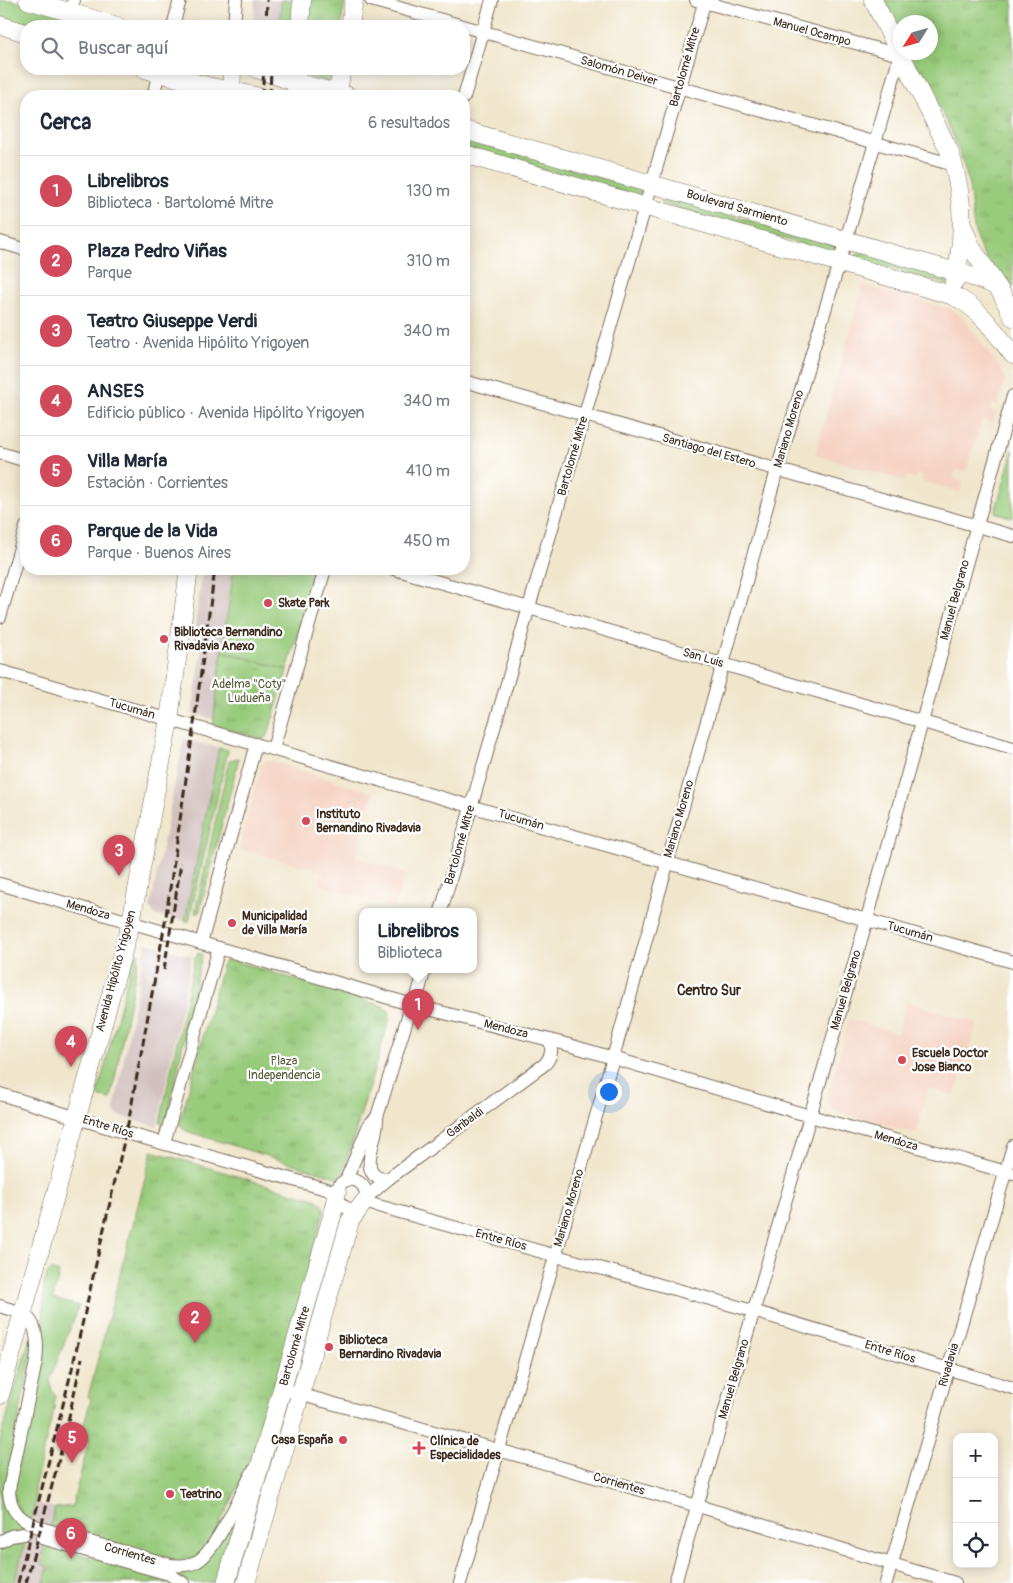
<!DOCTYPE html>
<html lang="es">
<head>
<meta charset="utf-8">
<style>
	:root { --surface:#fff; --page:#f6f6f7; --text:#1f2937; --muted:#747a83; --line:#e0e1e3; --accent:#d1495b }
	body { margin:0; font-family:Pangolin,sans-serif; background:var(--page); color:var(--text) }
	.controls { position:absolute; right:15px; bottom:15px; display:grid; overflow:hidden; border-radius:10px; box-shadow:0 2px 12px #0003 }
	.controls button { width:45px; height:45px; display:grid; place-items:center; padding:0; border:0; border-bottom:1px solid var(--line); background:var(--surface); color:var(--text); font:25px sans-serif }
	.compass { position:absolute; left:893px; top:15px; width:45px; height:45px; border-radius:50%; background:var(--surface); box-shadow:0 2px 12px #0003; rotate:233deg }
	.you { position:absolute; left:608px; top:1091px; width:18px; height:18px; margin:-12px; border:4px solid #fff; border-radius:50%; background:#1a73e8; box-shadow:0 0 0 8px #1a73e833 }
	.badge { display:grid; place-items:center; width:32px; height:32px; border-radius:50%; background:var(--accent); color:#fff; font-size:16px; font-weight:700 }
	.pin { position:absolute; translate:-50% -41px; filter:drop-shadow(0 1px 2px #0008) }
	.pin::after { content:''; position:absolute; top:26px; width:18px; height:15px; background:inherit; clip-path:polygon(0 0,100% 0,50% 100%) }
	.popup { position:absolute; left:359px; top:908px; width:118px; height:65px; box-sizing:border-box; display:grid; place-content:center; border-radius:10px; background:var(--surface); filter:drop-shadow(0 1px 4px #0005); font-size:16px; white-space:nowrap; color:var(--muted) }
	.popup b { font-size:19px; color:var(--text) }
	.popup::after { content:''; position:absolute; left:50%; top:100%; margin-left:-10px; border:10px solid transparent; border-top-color:var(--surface) }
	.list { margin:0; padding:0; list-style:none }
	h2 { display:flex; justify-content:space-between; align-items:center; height:65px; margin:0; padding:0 20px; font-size:21px }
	h2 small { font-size:16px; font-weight:400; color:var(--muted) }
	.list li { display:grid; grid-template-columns:32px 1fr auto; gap:15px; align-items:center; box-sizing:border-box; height:70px; padding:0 20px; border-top:1px solid var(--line) }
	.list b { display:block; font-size:19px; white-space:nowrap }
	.list p { margin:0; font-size:16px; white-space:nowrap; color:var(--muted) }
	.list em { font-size:16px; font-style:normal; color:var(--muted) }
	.icon { flex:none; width:28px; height:28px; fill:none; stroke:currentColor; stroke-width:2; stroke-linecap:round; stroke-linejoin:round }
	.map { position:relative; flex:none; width:1013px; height:1583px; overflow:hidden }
	.search { position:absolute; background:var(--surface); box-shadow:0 2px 12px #0003; left:20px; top:20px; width:450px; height:55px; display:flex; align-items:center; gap:12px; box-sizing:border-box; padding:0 18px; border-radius:20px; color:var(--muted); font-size:19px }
	.panel { position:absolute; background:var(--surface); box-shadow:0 2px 12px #0003; left:20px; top:90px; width:450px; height:485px; border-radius:20px }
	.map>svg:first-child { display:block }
	.built { fill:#f5d3c2 }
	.railway { fill:#d1c0bd }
	.grass { fill:#99cb7b; stroke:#6a7a4c }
	.park { fill:url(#park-tufts); stroke:#6a7a4c }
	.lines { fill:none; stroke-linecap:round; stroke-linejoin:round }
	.street-casing { stroke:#7a6c5b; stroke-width:14 }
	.secondary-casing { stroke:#7a6c5b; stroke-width:19 }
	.street { stroke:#fff; stroke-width:12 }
	.secondary { stroke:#fff; stroke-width:18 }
	.rail { stroke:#3b2a1e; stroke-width:3; stroke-dasharray:8 4; stroke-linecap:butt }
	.poi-dot { fill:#d1495b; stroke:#fff; stroke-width:2 }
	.labels { text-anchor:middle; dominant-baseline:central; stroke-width:4.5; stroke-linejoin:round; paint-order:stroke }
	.street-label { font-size:12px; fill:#3b2a1e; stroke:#fff }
	.poi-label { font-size:12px; font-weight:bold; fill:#3b2a1e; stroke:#fff; text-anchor:start }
	.park-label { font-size:12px; fill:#575a3a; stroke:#fff }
	.neighbourhood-label { font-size:14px; font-weight:bold; fill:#3b2a1e; stroke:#fff }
</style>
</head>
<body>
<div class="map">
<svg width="1013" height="1583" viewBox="0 0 1013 1583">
	<defs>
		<pattern id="park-tufts" width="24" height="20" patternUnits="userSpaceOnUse" patternTransform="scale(1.25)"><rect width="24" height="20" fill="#99cb7b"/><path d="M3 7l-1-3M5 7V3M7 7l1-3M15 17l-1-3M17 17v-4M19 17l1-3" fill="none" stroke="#85ae6a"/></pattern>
	</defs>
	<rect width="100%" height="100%" fill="#fff"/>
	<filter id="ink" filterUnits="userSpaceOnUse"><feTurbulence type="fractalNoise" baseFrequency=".02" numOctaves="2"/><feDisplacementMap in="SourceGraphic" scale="10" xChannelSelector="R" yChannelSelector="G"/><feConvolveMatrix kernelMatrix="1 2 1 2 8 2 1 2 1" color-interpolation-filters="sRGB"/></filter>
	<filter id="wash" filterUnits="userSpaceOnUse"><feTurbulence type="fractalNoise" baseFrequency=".0096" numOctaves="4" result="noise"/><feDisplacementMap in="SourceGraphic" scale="20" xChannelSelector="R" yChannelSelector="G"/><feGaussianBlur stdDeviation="1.12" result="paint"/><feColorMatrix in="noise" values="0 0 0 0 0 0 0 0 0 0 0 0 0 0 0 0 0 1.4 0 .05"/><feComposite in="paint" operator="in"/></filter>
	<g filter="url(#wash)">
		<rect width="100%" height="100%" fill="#f0e6cc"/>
		<g class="built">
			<path d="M863,285L953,310L963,318L1002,371L1005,380L998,405L992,403L990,410L996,412L993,423L982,420L966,472L956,469L953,478L963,482L960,492L922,481L923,475L918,473L916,479L906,476L904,481L815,455Z"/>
			<path d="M268,760L373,793L355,857L405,874L394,908L319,884L323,871L239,849L262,763Z"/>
			<path d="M907,1002L977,1023L955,1096L928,1088L916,1134L833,1110L827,1100L849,1019L897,1033Z"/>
		</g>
		<g class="railway">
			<path d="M255,0H281L280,26H254Z"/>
			<path d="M203,569H234L214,719L192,714L202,648L192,646Z"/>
			<path d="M184,739L219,748L185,921L154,915L150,908Z"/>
			<path d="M146,943L192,956L157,1127L117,1115L114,1110Z"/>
			<path d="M36,1503L55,1508L42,1554L44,1555L49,1567L44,1583H14Z"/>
		</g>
		<g class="grass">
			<path d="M0,0H12L101,26H26L0,19Z"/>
			<path d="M466,139L640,189L641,194L640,197L464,147V141Z"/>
			<path d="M665,196L834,245L835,249L832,253L661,203L662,198Z"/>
			<path d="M860,252L947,277L948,285L857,259L856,256Z"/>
			<path d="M1013,450V518L995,512Z"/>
			<path d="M234,569H316L287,670L222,651Z"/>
			<path d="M219,748L228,750L189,921H185Z"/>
			<path d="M239,758L199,913H195L229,760Z"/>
			<path d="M134,953L139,954L111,1099L97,1096Z"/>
			<path d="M198,953L202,954L165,1129H161L163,1122H160L195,957H197Z"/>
			<path d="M51,1270L59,1273L53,1299L79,1306L50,1379L52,1391L56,1395L54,1403L55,1405L34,1488L36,1500L31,1520L21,1512L13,1494L42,1349L44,1285L47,1274Z"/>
			<path d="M32,1336L34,1342L7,1477L26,1527V1530L0,1536V1440L30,1337Z"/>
			<path d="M282,1412H286L288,1415L241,1570L238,1569Z"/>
			<path d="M241,1502L219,1583H188L176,1573L177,1570Z"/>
		</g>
		<g class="park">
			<path d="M281,0H295L293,26H280Z"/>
			<path d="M311,0H345L341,26H306Z"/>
			<path d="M882,0H1013V288C1006,275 991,267 983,254C969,229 974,200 966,173C955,131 930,90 909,53L930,52V22H900V38Z"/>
			<path d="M301,69H336L333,78L326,81L305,75Z"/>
			<path d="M222,651L287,670L268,735L265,738L262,739L213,725Z"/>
			<path d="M231,960L383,1006L389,1011L390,1017L343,1173L340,1177H335L186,1131L181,1127L180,1122L222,966L225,961Z"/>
			<path d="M152,1151L318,1200L325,1208L262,1437L229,1506L208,1545L195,1558L177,1561L50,1526L55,1508L72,1506L89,1441L80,1438L91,1399L88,1397Z"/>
			<path d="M26,1539L14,1583H0V1547L5,1543Z"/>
			<path d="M45,1544L169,1579L177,1583H44L48,1567L42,1564L44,1555L42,1554Z"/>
		</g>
	</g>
	<g filter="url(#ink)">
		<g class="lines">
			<defs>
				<g id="street">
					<path d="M371,0L954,165"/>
					<path d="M70,12L74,0"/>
					<path d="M173,26L180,0"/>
					<path d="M234,26L236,0"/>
					<path d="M153,96L160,69"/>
					<path d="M464,97L492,0"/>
					<path d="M0,242L26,250"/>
					<path d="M464,381L1013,536"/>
					<path d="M0,453L26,461"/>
					<path d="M394,569L1013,748"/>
					<path d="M0,617L26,527"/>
					<path d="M0,671L1013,962"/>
					<path d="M273,749L325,569"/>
					<path d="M0,884L413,1005L569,1045L810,1116L1013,1174"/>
					<path d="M441,911L705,0"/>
					<path d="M201,943L256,744"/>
					<path d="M0,1094L126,1133L337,1192C338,1208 353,1215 364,1202L753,1311L1013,1388"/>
					<path d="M377,1117C377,1121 377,1125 376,1129C374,1146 357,1179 388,1179"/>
					<path d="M164,1143L219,948"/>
					<path d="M346,1180C360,1178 370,1189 364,1202"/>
					<path d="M337,1192L340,1184L346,1180L369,1125L377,1117L409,1013L416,1000L425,969"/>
					<path d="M366,1198L388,1179L545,1064C552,1056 552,1050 550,1040"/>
					<path d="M0,1306C7,1309 17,1310 23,1314C39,1323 38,1346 36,1362L9,1489C9,1514 24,1522 44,1529L171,1565C180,1566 189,1566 198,1561C216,1550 242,1492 253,1471"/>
					<path d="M292,1392L698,1506L955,1583"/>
					<path d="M42,1538L169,1574L183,1583"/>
					<path d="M0,1542L11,1536L24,1534"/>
					<path d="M460,1583L613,1058L777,470L875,143L900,55L696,0"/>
					<path d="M675,1583L867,919L1013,396"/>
					<path d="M886,1583L1013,1146"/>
				</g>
				<g id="secondary">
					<path d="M28,0L117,26"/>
					<path d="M873,0L949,150C964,194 966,238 954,282"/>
					<path d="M0,25L26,33"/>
					<path d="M300,26L302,0"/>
					<path d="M350,26L354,0"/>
					<path d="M145,69L207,86L256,96"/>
					<path d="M257,69L295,82L348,96"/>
					<path d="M231,96L232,69"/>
					<path d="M296,96V69"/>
					<path d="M337,96L342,69"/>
					<path d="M464,130L970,276L990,283L998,288"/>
					<path d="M464,154L951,295C979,306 995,332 1013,355"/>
					<path d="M964,229L971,247L1002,294L1013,317"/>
					<path d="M0,1395L131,922L169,720L189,569"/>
					<path d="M226,1583L332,1216L337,1192"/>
					<path d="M246,1583L350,1221L364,1202"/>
				</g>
			</defs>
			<use href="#street" class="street-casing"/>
			<use href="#secondary" class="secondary-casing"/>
			<use href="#street" class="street"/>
			<use href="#secondary" class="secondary"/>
			<g class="rail">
				<path d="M266,26L267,0"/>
				<path d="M262,96L264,69"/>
				<path d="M270,96L271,69"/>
				<path d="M164,970L181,863"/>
				<path d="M18,1583L72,1369L129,1119L165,923L195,717L215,569"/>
				<path d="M26,1583L62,1448L82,1358"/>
			</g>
		</g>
	</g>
	<g class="poi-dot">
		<circle cx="268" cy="603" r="5"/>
		<circle cx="164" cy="639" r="5"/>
		<circle cx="306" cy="821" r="5"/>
		<circle cx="232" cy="923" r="5"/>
		<circle cx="902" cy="1060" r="5"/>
		<circle cx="329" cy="1347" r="5"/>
		<circle cx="343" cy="1440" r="5"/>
		<path d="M416.5 1440.5h5v5h5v5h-5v5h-5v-5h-5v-5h5z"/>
		<circle cx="170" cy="1494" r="5"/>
	</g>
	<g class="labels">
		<g class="street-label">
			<text transform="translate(812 32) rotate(15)">Manuel Ocampo</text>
			<text transform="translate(685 67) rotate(-74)">Bartolomé Mitre</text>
			<text transform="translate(619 71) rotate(16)">Salomón Deiver</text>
			<text transform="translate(737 208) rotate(16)">Boulevard Sarmiento</text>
			<text transform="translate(789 429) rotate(-74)">Mariano Moreno</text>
			<text transform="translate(709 451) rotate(16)">Santiago del Estero</text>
			<text transform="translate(573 456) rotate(-74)">Bartolomé Mitre</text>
			<text transform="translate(955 600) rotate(-75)">Manuel Belgrano</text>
			<text transform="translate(703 658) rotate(16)">San Luis</text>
			<text transform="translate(132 709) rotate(16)">Tucumán</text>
			<text transform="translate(679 819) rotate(-74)">Mariano Moreno</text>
			<text transform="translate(521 820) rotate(16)">Tucumán</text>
			<text transform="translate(460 845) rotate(-74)">Bartolomé Mitre</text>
			<text transform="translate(88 910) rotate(16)">Mendoza</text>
			<text transform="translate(910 932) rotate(16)">Tucumán</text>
			<text transform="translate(116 971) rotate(-75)">Avenida Hipólito Yrigoyen</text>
			<text transform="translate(846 990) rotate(-74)">Manuel Belgrano</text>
			<text transform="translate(506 1029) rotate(14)">Mendoza</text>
			<text transform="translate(465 1123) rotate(-36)">Garibaldi</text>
			<text transform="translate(108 1127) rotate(17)">Entre Ríos</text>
			<text transform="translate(896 1141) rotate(16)">Mendoza</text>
			<text transform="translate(569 1208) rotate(-74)">Mariano Moreno</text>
			<text transform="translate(501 1240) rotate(15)">Entre Ríos</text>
			<text transform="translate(295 1346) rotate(-74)">Bartolomé Mitre</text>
			<text transform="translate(890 1352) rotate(17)">Entre Ríos</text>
			<text transform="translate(949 1365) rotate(-74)">Rivadavia</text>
			<text transform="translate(734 1379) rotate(-74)">Manuel Belgrano</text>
			<text transform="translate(619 1484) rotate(16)">Corrientes</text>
			<text transform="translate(130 1554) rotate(16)">Corrientes</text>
		</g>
		<g class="poi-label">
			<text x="278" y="603">Skate Park</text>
			<text x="174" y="632">Biblioteca Bernandino<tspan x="174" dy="14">Rivadavia Anexo</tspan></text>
			<text x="316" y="814">Instituto<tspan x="316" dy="14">Bernandino Rivadavia</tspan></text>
			<text x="242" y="916">Municipalidad<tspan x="242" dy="14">de Villa María</tspan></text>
			<text x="912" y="1053">Escuela Doctor<tspan x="912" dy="14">Jose Bianco</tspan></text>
			<text x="339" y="1340">Biblioteca<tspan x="339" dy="14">Bernardino Rivadavia</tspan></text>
			<text x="333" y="1440" text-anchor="end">Casa España</text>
			<text x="430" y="1441">Clínica de<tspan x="430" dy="14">Especialidades</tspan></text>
			<text x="180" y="1494">Teatrino</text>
		</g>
		<g class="park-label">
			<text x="249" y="684">Adelma "Coty"<tspan x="249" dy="14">Ludueña</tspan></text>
			<text x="284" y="1061">Plaza<tspan x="284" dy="14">Independencia</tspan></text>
		</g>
		<g class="neighbourhood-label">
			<text x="709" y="990">Centro Sur</text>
		</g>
	</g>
</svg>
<div class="controls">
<button>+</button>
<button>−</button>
<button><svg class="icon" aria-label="locate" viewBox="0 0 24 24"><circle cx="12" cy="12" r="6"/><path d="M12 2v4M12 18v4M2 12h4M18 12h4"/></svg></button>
</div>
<svg class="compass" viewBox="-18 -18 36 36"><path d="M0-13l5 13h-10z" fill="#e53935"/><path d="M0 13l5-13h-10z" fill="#747a83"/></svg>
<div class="you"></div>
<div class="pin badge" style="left:418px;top:1030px">1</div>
<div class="popup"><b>Librelibros</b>Biblioteca</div>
<div class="pin badge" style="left:195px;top:1343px">2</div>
<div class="pin badge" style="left:119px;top:876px">3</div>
<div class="pin badge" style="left:71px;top:1067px">4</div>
<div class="pin badge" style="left:72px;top:1463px">5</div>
<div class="pin badge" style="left:71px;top:1559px">6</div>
<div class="search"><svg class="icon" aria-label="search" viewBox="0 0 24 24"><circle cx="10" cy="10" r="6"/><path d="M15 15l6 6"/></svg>Buscar aquí</div>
<section class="panel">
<h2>Cerca<small>6 resultados</small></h2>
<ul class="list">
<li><span class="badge">1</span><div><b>Librelibros</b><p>Biblioteca · Bartolomé Mitre</p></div><em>130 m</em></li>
<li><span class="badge">2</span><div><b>Plaza Pedro Viñas</b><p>Parque</p></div><em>310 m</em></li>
<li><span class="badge">3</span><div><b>Teatro Giuseppe Verdi</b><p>Teatro · Avenida Hipólito Yrigoyen</p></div><em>340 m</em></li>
<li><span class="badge">4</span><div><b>ANSES</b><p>Edificio público · Avenida Hipólito Yrigoyen</p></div><em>340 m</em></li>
<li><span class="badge">5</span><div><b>Villa María</b><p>Estación · Corrientes</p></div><em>410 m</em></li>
<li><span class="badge">6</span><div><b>Parque de la Vida</b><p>Parque · Buenos Aires</p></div><em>450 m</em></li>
</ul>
</section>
</div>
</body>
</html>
